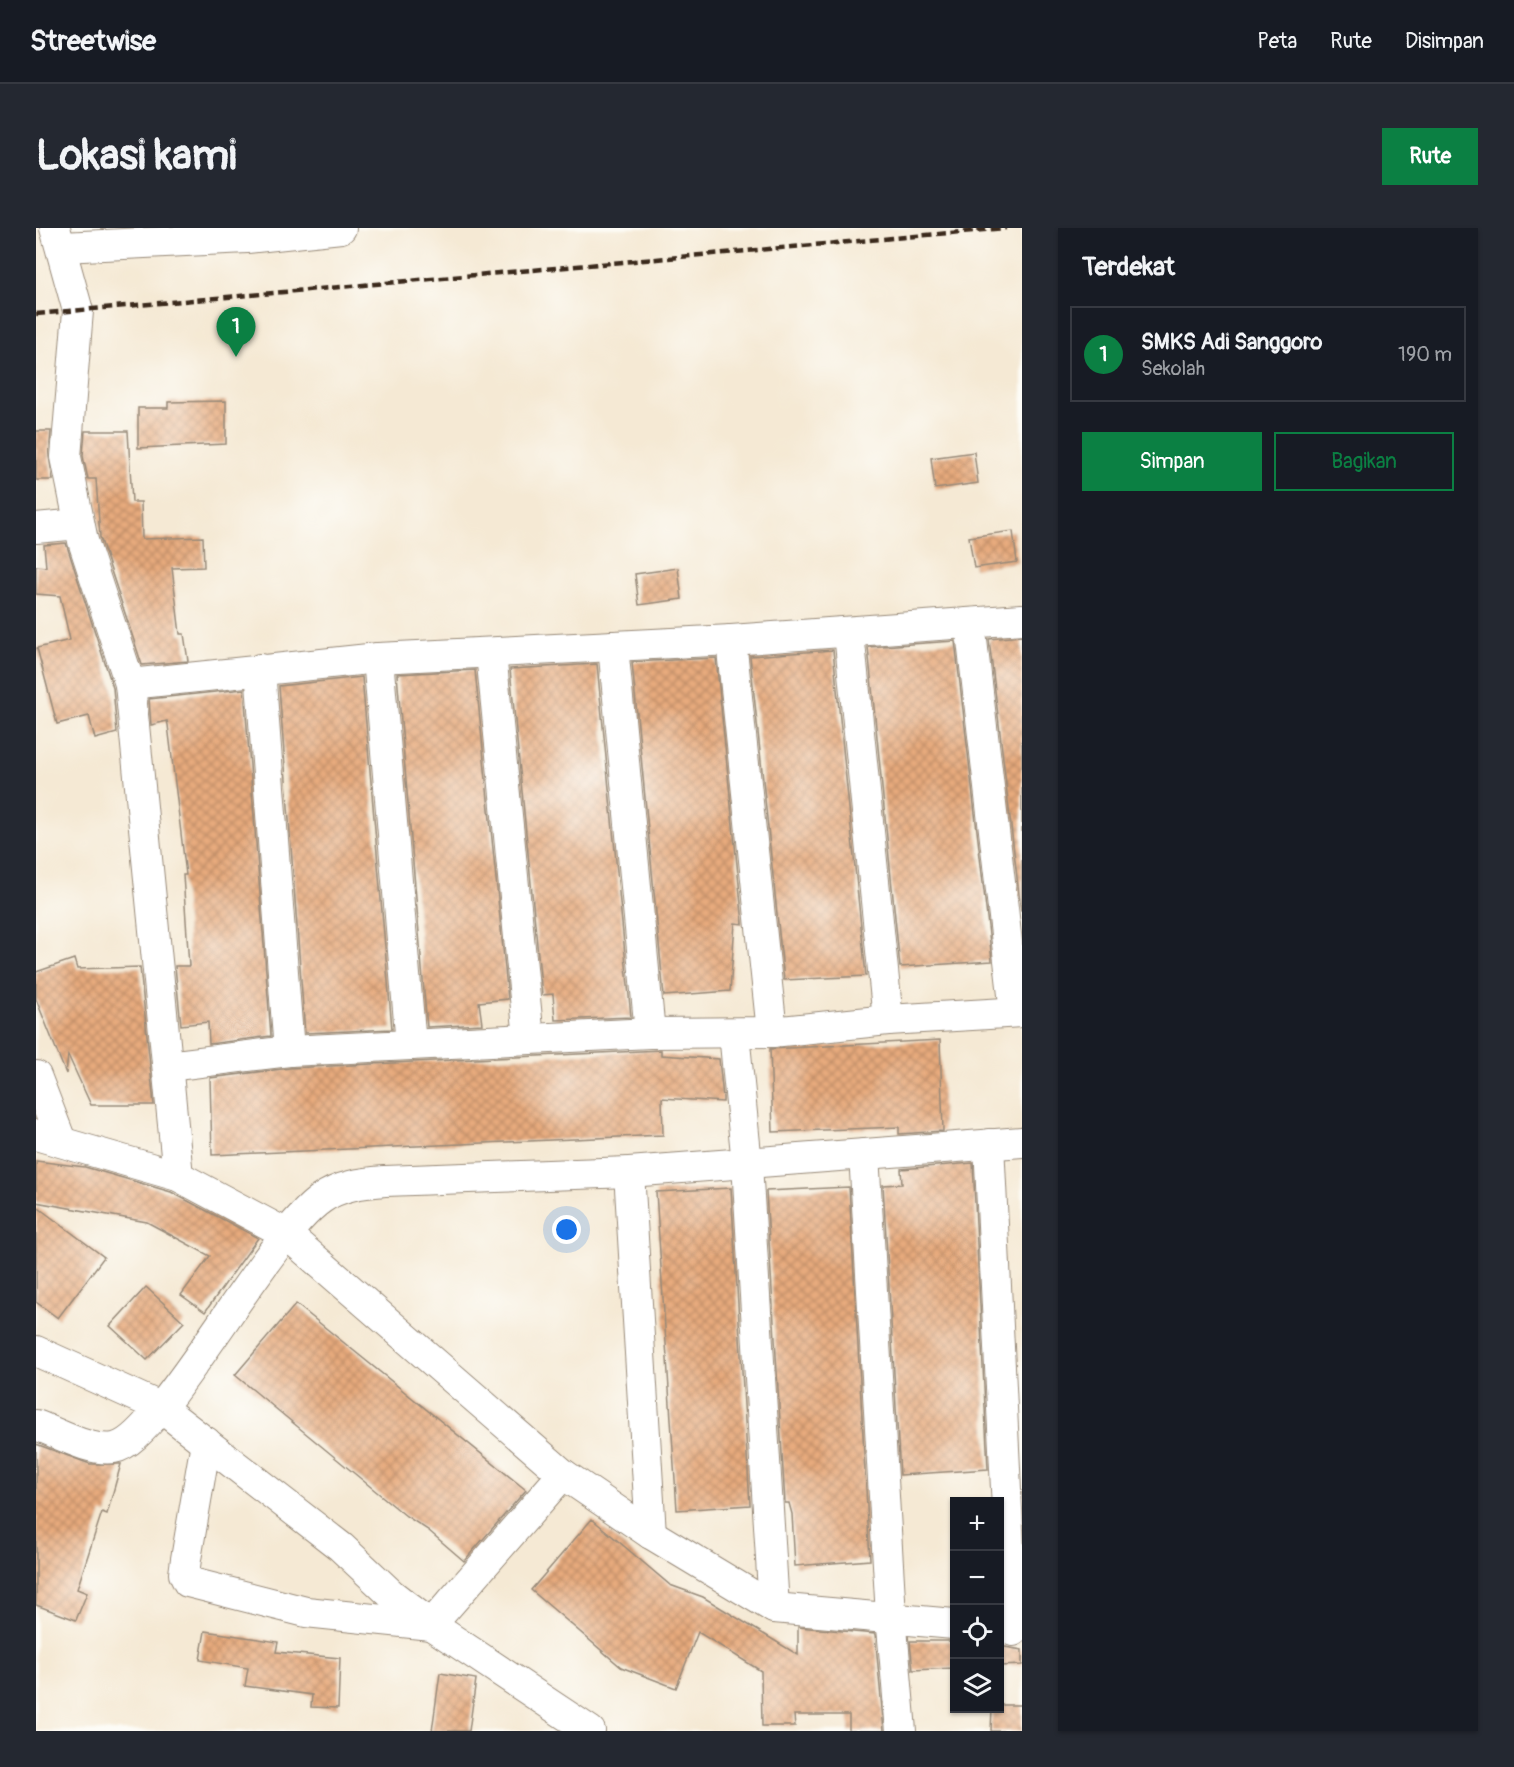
<!DOCTYPE html>
<html lang="id">
<head>
<meta charset="utf-8">
<style>
	:root { --surface:#171b24; --page:#242831; --text:#f1f3f6; --muted:#9ea1a6; --line:#363941; --accent:#0b8043 }
	body { margin:0; font-family:Pangolin,sans-serif; background:var(--page); color:var(--text) }
	.controls { position:absolute; right:18px; bottom:18px; display:grid; overflow:hidden; border-radius:0px; box-shadow:0 2px 4px #0004 }
	.controls button { width:54px; height:54px; display:grid; place-items:center; padding:0; border:0; border-bottom:2px solid var(--line); background:var(--surface); color:var(--text); font:30px sans-serif }
	.you { position:absolute; left:531px; top:1002px; width:21px; height:21px; margin:-15px; border:4px solid #fff; border-radius:50%; background:#1a73e8; box-shadow:0 0 0 9px #1a73e833 }
	.badge { display:grid; place-items:center; width:39px; height:39px; border-radius:50%; background:var(--accent); color:#fff; font-size:20px; font-weight:700 }
	.pin { position:absolute; translate:-50% -50px; filter:drop-shadow(0 2px 3px #0008) }
	.pin::after { content:''; position:absolute; top:32px; width:21px; height:18px; background:inherit; clip-path:polygon(0 0,100% 0,50% 100%) }
	.list { margin:0; padding:0; list-style:none }
	h2 { display:flex; justify-content:space-between; align-items:center; height:78px; margin:0; padding:0 24px; font-size:26px }
	h2 small { font-size:20px; font-weight:400; color:var(--muted) }
	.list li { display:grid; grid-template-columns:39px 1fr auto; gap:18px; align-items:center; box-sizing:border-box; height:96px; margin:0 12px 12px; padding:0 12px; border:2px solid var(--line); border-radius:0px }
	.list b { display:block; font-size:22px; white-space:nowrap }
	.list p { margin:0; font-size:20px; white-space:nowrap; color:var(--muted) }
	.list em { font-size:20px; font-style:normal; color:var(--muted) }
	.actions { display:flex; gap:12px; padding:18px 24px }
	.actions a { flex:1; padding:14px 0; border:2px solid var(--accent); border-radius:0px; text-align:center; font-size:21px; color:var(--accent) }
	.actions .main { background:var(--accent); color:#fff }
	.icon { flex:none; width:33px; height:33px; fill:none; stroke:currentColor; stroke-width:2; stroke-linecap:round; stroke-linejoin:round }
	.map { position:relative; flex:none; width:986px; height:1503px; overflow:hidden; border-radius:0px }
	header { display:flex; align-items:center; gap:36px; box-sizing:border-box; height:84px; padding:0 30px; background:var(--surface); border-bottom:2px solid var(--line) }
	header strong { font-size:28px }
	nav { display:flex; gap:33px; margin-inline-start:auto; font-size:21px }
	.intro { display:flex; align-items:center; justify-content:space-between; box-sizing:border-box; height:144px; padding:0 36px }
	h1 { margin:0; font-size:42px }
	.button { padding:15px 27px; border-radius:0px; background:var(--accent); color:#fff; font-size:21px; font-weight:700 }
	main { display:flex; gap:36px; padding:0 36px }
	aside { flex:1; background:var(--surface); border-radius:0px; box-shadow:0 2px 4px #0004 }
	.map>svg:first-child { display:block }
	.building { fill:url(#building-cross-hatch) }
	.lines { fill:none; stroke-linecap:round; stroke-linejoin:round }
	.street-casing { stroke:#988a79; stroke-width:32 }
	.street { stroke:#fff; stroke-width:30 }
	.rail { stroke:#3b2a1e; stroke-width:4.5; stroke-dasharray:9 4.5; stroke-linecap:butt }
</style>
</head>
<body>
<header>
<strong>Streetwise</strong>
<nav><a>Peta</a><a>Rute</a><a>Disimpan</a></nav>
</header>
<div class="intro"><h1>Lokasi kami</h1><a class="button">Rute</a></div>
<main>
<div class="map">
<svg width="986" height="1503" viewBox="0 0 986 1503">
	<defs>
		<pattern id="building-cross-hatch" width="8" height="8" patternUnits="userSpaceOnUse" patternTransform="scale(1.5)"><rect width="8" height="8" fill="#e7aa7d"/><path d="M0 0l8 8M0 8l8-8" fill="none" stroke="#bc8b66"/></pattern>
	</defs>
	<rect width="100%" height="100%" fill="#fdfcf7"/>
	<filter id="ink" filterUnits="userSpaceOnUse"><feTurbulence type="fractalNoise" baseFrequency=".0167" numOctaves="2"/><feDisplacementMap in="SourceGraphic" scale="12" xChannelSelector="R" yChannelSelector="G"/><feConvolveMatrix kernelMatrix="1 2 1 2 8 2 1 2 1" color-interpolation-filters="sRGB"/></filter>
	<filter id="wash" filterUnits="userSpaceOnUse"><feTurbulence type="fractalNoise" baseFrequency=".008" numOctaves="4" result="noise"/><feDisplacementMap in="SourceGraphic" scale="24" xChannelSelector="R" yChannelSelector="G"/><feGaussianBlur stdDeviation="1.35" result="paint"/><feColorMatrix in="noise" values="0 0 0 0 0 0 0 0 0 0 0 0 0 0 0 0 0 1.4 0 .05"/><feComposite in="paint" operator="in"/></filter>
	<g filter="url(#wash)">
		<rect width="100%" height="100%" fill="#f5e9d4"/>
		<g id="blocks">
			<g class="building">
				<path d="M190,173V216L102,220V180H132V174Z"/>
				<path d="M0,203H15L13,228L17,252H0Z"/>
				<path d="M49,203H92L96,274H105L106,311L167,309L168,339L136,340L144,406H148L152,433L106,437L64,309L60,251H52L47,228Z"/>
				<path d="M938,224L942,255L899,261L895,230Z"/>
				<path d="M977,303L981,334L938,340L933,309Z"/>
				<path d="M30,315L77,460L81,505L59,511L53,488L21,496L1,420L34,412L24,368L0,366V338L10,339L8,317Z"/>
				<path d="M642,340L646,371L603,377L599,346Z"/>
				<path d="M986,408V683H985L953,411Z"/>
				<path d="M919,413L956,733L864,739L832,419Z"/>
				<path d="M797,422L830,748L748,752L714,428Z"/>
				<path d="M680,430L707,696L699,695L694,763L628,768L596,434Z"/>
				<path d="M561,436L595,789L519,792L517,766L506,767L474,441Z"/>
				<path d="M439,442L472,771L443,774L446,796L391,799L361,446Z"/>
				<path d="M326,449L356,801L269,805L243,458Z"/>
				<path d="M208,461L235,808L173,816L172,794L145,797L139,738H153L147,647H150L132,497L131,493L115,497L113,471Z"/>
				<path d="M38,731L41,741L104,739L118,877H55L32,827L30,846L0,771V744Z"/>
				<path d="M904,812L907,903L863,906V899L737,904L734,821Z"/>
				<path d="M625,822V827L683,831L687,870V874L626,870L627,907L176,927L174,850L254,840Z"/>
				<path d="M0,933L49,939L135,964L222,1010L169,1084L145,1067L174,1028L111,994L0,974Z"/>
				<path d="M937,935L952,1241L864,1247L847,957L866,956L865,941Z"/>
				<path d="M813,959L834,1332L759,1338L756,1286L753,1275H749L730,963Z"/>
				<path d="M695,960L714,1277L641,1282L620,964Z"/>
				<path d="M0,978L68,1029L22,1090L0,1074Z"/>
				<path d="M110,1059L148,1094L111,1132L74,1098Z"/>
				<path d="M260,1076L490,1262L428,1333L392,1302L370,1288L199,1147Z"/>
				<path d="M0,1216L54,1236H85L71,1286L66,1284L41,1361L51,1365L40,1392L0,1377Z"/>
				<path d="M556,1291L634,1357L667,1369L762,1427V1399L839,1406L848,1503H813V1487H758L759,1498H726L725,1443L662,1404L640,1460L585,1439L495,1362Z"/>
				<path d="M169,1403L242,1414L240,1424L304,1430L302,1480L275,1479L276,1467L209,1458L212,1440L164,1432Z"/>
				<path d="M874,1413H918V1440L877,1442Z"/>
				<path d="M963,1418L986,1422V1437L963,1438Z"/>
				<path d="M404,1445L440,1451L433,1503H396Z"/>
				<path d="M963,1477H986V1503H955L956,1480H963Z"/>
			</g>
		</g>
	</g>
	<g filter="url(#ink)">
		<use href="#blocks" fill-opacity="0" stroke="#988a79" stroke-width="1.5"/>
		<g class="lines">
			<defs>
				<g id="street">
					<path d="M19,0L42,83L30,229L47,313L94,456L142,948"/>
					<path d="M26,19L211,10L305,0"/>
					<path d="M0,300L43,296"/>
					<path d="M934,395L979,784"/>
					<path d="M813,405L852,792"/>
					<path d="M695,412L736,804"/>
					<path d="M577,418L614,805"/>
					<path d="M455,425L493,811"/>
					<path d="M342,430L375,817"/>
					<path d="M224,441L253,823"/>
					<path d="M94,456L342,430L695,412L986,391"/>
					<path d="M698,805L711,936L738,1380"/>
					<path d="M132,838L253,823L614,805L736,804L852,792L986,784"/>
					<path d="M0,848L25,913"/>
					<path d="M0,907L142,948L249,1005L527,1246L615,1306L738,1380L918,1396"/>
					<path d="M953,916L977,1403"/>
					<path d="M828,926L855,1388L865,1503"/>
					<path d="M593,944L615,1306"/>
					<path d="M0,1123L124,1179L305,1319L355,1366L395,1397L554,1503"/>
					<path d="M0,1197C22,1205 54,1224 78,1220C124,1212 229,1010 285,971C304,957 327,955 349,953L593,944L986,914"/>
					<path d="M170,1214L150,1331L148,1346L152,1354L270,1384L395,1397L527,1246"/>
				</g>
			</defs>
			<use href="#street" class="street-casing"/>
			<use href="#street" class="street"/>
			<path class="rail" d="M0,86L970,0"/>
		</g>
	</g>
</svg>
<div class="controls">
<button>+</button>
<button>−</button>
<button><svg class="icon" aria-label="locate" viewBox="0 0 24 24"><circle cx="12" cy="12" r="6"/><path d="M12 2v4M12 18v4M2 12h4M18 12h4"/></svg></button>
<button><svg class="icon" aria-label="layers" viewBox="0 0 24 24"><path d="M12 4l9 5-9 5-9-5zM3 14l9 5 9-5"/></svg></button>
</div>
<div class="you"></div>
<div class="pin badge" style="left:200px;top:129px">1</div>
</div>
<aside>
<h2>Terdekat<small></small></h2>
<ul class="list">
<li><span class="badge">1</span><div><b>SMKS Adi Sanggoro</b><p>Sekolah</p></div><em>190 m</em></li>
</ul>
<div class="actions"><a class="main">Simpan</a><a>Bagikan</a></div>
</aside>
</main>
</body>
</html>
